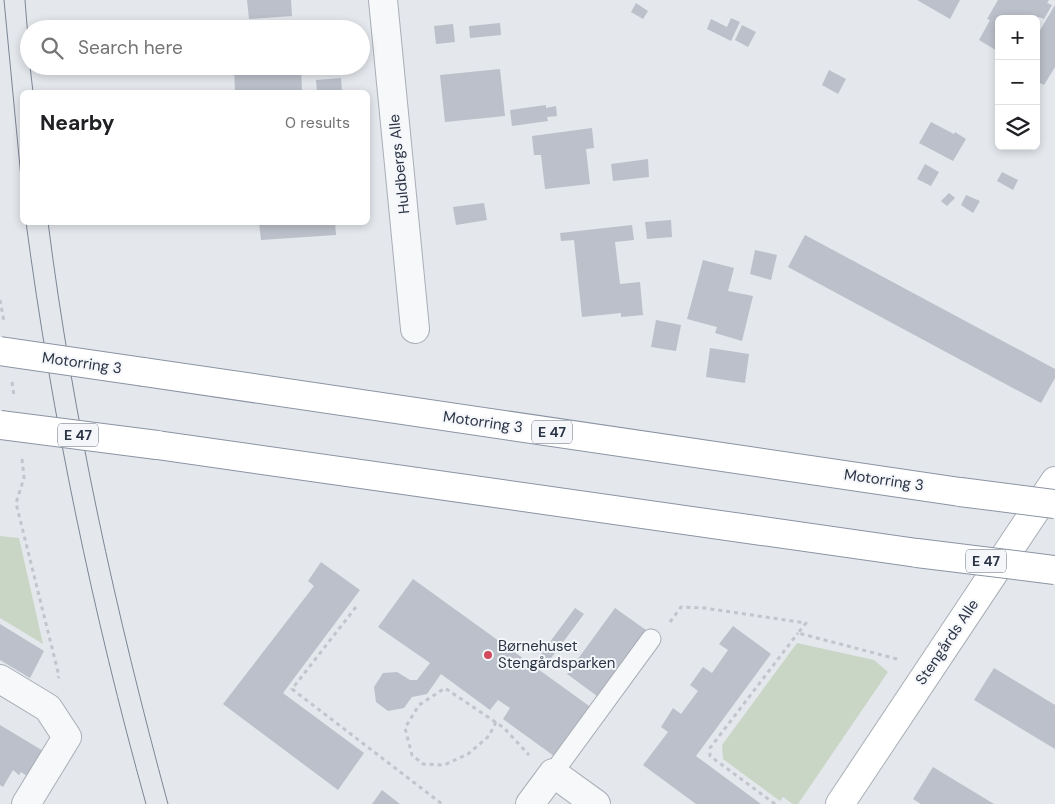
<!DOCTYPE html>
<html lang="en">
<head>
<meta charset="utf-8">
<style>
	:root { --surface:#fff; --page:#f2f2f2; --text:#202124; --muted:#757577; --line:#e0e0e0 }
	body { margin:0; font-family:"DM Sans",sans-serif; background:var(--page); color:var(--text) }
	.controls { position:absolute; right:15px; top:15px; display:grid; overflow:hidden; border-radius:8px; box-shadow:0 2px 8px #0003 }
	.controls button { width:45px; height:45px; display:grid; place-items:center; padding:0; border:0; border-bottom:1px solid var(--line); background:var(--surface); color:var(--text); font:25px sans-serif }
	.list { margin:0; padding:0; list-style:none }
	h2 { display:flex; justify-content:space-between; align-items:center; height:65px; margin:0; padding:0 20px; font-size:21px }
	h2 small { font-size:16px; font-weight:400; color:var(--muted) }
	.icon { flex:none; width:28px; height:28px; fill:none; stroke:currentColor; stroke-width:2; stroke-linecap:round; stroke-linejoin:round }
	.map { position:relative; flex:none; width:1055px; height:804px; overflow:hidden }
	.search { position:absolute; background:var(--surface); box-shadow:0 2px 8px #0003; left:20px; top:20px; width:350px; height:55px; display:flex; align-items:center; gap:12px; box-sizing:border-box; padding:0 18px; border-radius:28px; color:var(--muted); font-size:19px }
	.panel { position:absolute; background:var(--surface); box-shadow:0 2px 8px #0003; left:20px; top:90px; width:350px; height:135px; border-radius:8px }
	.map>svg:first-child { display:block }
	.green { fill:#c9d6c5 }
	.building { fill:#bbc0ca }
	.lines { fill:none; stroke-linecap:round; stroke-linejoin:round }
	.lane-casing { stroke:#a9aeb7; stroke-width:21 }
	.street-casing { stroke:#a9aeb7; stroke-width:30 }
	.secondary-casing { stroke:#a9aeb7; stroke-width:30 }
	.highway-casing { stroke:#8b94a3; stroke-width:30 }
	.path { stroke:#c2c5cb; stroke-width:3; stroke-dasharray:4 4; stroke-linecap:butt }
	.lane { stroke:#f7f8fa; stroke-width:19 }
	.street { stroke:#f7f8fa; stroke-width:28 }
	.secondary { stroke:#fff; stroke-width:28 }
	.highway { stroke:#fff; stroke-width:28 }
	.tram { stroke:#7d8696; stroke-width:1 }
	.highway-bridge-casing { stroke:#8b94a3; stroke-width:30; stroke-linecap:butt }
	.highway-bridge { stroke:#fff; stroke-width:28 }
	.poi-dot { fill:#d1495b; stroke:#f4f6f9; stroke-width:2 }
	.labels { text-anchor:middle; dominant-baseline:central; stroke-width:4; stroke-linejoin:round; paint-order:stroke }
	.shield { fill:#f4f6f9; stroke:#676e7b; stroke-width:1 }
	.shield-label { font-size:14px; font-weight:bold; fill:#2b3445 }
	.street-label { font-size:15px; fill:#2b3445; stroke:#f4f6f9 }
	.poi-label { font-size:15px; fill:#2b3445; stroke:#f4f6f9; text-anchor:start }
</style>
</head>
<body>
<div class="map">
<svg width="1055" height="804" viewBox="0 0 1055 804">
	<rect width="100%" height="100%" fill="#e4e7ec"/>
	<g class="green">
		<path d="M0,536L19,538L43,644L0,618Z"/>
		<path d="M797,643L874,660L888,672L798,804H793L783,797L780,801L723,759L722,745Z"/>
	</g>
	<g class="building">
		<path d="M247,0H291L292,16L249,19Z"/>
		<path d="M917,0H960L950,19Z"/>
		<path d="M998,0H1049L1047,3L1052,5L1044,19L1039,17L1036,23V19H999V52L979,40L990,20L987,19Z"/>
		<path d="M636,3L648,11L643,19L631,12Z"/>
		<path d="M1055,5V67L1044,85L1036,81V37Z"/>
		<path d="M731,18L740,22L731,41L707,29L711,19L727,27Z"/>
		<path d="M500,23L501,35L470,38L469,26Z"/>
		<path d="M453,24L455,42L436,44L434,26Z"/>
		<path d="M742,25L756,32L748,47L735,40Z"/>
		<path d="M234,66H301L302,92H235Z"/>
		<path d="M500,69L505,116L445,122L440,75Z"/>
		<path d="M829,70L846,79L838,94L822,85Z"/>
		<path d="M341,78L342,92H317L316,80Z"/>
		<path d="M546,105V108L556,106L557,116L547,117L548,121L512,126L510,110Z"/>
		<path d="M931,122L954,134L955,132L966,139L953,161L919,143Z"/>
		<path d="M592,128L594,148L586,149L590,184L545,189L541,155H534L532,136Z"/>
		<path d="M648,159L649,177L613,181L611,164Z"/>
		<path d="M925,164L939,172L931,186L917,179Z"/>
		<path d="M1002,172L1018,180L1013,190L997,181Z"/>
		<path d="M949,193L955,198L947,206L941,201Z"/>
		<path d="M966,195L980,201L973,213L961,205Z"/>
		<path d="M484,203L487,220L456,225L453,207Z"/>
		<path d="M671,220L672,237L647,239L645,222Z"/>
		<path d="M259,222H335L336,235L261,240Z"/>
		<path d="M632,225L634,240L615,242L620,284L640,282L643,315L621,317V313L582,317L574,240L561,241L560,233Z"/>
		<path d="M805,235L1055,369V378L1041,403L788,267Z"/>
		<path d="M755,250L777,255L771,280L750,274Z"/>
		<path d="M703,260L734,268L728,291L753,296L742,341L715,333L717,327L687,319Z"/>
		<path d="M656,320L681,325L676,351L651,347Z"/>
		<path d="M710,348L749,354L745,383L706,377Z"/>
		<path d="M321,562L360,590L283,693L364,753L338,790L223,704L314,586L308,581Z"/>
		<path d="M413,579L592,708L554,756L503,719L510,708L498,700L490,710L441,674L427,694L412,697L404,708L388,711L376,702L374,687L383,673L397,672L410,680H417L430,663L378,627Z"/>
		<path d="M575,608L584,614L549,661L541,654Z"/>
		<path d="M615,608L646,630L597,696L567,674Z"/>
		<path d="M0,624L44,651L30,678L0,660Z"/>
		<path d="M733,626L771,654L696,756L761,804H696L643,765L668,732L661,727L673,708L681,714L698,691L690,685L703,667L712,673L728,650L719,644Z"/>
		<path d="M994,668L1055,705V749L974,700Z"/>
		<path d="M0,725L45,752L30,778L21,772L19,775L13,770L3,787L0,785Z"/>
		<path d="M933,767L994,804H921L913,799Z"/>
		<path d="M382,790L400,804H372Z"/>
	</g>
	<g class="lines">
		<defs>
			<path id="lane" d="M553,773L651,639"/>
			<g id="street">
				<path d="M383,0L415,329"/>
				<path d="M0,679L48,708L67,737L26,804"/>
				<path d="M530,804L553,773L596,804"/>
			</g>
			<path id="secondary" d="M840,804L1055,481"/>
			<g id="highway">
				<path d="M144,372L960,492"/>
				<path d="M157,445L917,553"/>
			</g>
		</defs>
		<use href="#lane" class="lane-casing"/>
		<use href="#street" class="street-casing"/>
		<use href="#secondary" class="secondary-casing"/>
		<use href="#highway" class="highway-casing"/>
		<g class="path">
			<path d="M0,300L4,322"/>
			<path d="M12,382L14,396"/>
			<path d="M22,459L24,478L16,503L59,676L58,678"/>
			<path d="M356,607L292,689L442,804"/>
			<path d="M670,622L681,607L704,608L806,623L798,633L901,660"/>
			<path d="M496,722L489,736L468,754L444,765L423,764L412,755L405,728L419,705L445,688L504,728L529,755"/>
			<path d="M775,804L710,756V748L798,633"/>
		</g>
		<use href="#lane" class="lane"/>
		<use href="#street" class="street"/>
		<use href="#secondary" class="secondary"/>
		<use href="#highway" class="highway"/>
		<g class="tram">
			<path d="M4,0L22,188"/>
			<path d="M25,0L29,50"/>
			<path d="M30,66L33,92"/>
			<path d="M26,222C52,418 93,614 146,804"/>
			<path d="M48,222C73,419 116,613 168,804"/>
		</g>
		<defs>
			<g id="highway-bridge">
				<path d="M0,351L144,372"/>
				<path d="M0,425L157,445"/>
				<path d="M960,492L1055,504"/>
				<path d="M917,553L1055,570"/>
			</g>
		</defs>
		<use href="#highway-bridge" class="highway-bridge-casing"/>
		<use href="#highway-bridge" class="highway-bridge"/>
	</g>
	<circle class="poi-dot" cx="488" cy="655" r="5"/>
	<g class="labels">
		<g class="shield">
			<rect x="532" y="420.5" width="40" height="23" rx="4"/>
			<rect x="58" y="423.5" width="40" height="23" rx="4"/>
			<rect x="966" y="549.5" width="40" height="23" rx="4"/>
		</g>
		<g class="shield-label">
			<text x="552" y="432">E 47</text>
			<text x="78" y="435">E 47</text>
			<text x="986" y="561">E 47</text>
		</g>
		<g class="street-label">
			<text transform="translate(399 164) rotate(-96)">Huldbergs Alle</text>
			<text transform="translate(82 363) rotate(8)">Motorring 3</text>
			<text transform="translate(483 422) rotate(8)">Motorring 3</text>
			<text transform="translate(884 480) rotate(8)">Motorring 3</text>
			<text transform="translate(947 642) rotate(-56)">Stengårds Alle</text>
		</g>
		<g class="poi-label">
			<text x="498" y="646">Børnehuset<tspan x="498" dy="17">Stengårdsparken</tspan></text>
		</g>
	</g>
</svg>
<div class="controls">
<button>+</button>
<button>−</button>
<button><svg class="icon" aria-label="layers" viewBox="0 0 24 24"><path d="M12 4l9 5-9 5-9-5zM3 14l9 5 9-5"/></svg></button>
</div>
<div class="search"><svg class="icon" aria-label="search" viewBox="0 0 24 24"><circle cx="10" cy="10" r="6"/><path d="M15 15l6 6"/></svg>Search here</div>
<section class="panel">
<h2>Nearby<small>0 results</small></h2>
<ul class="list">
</ul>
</section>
</div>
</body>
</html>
